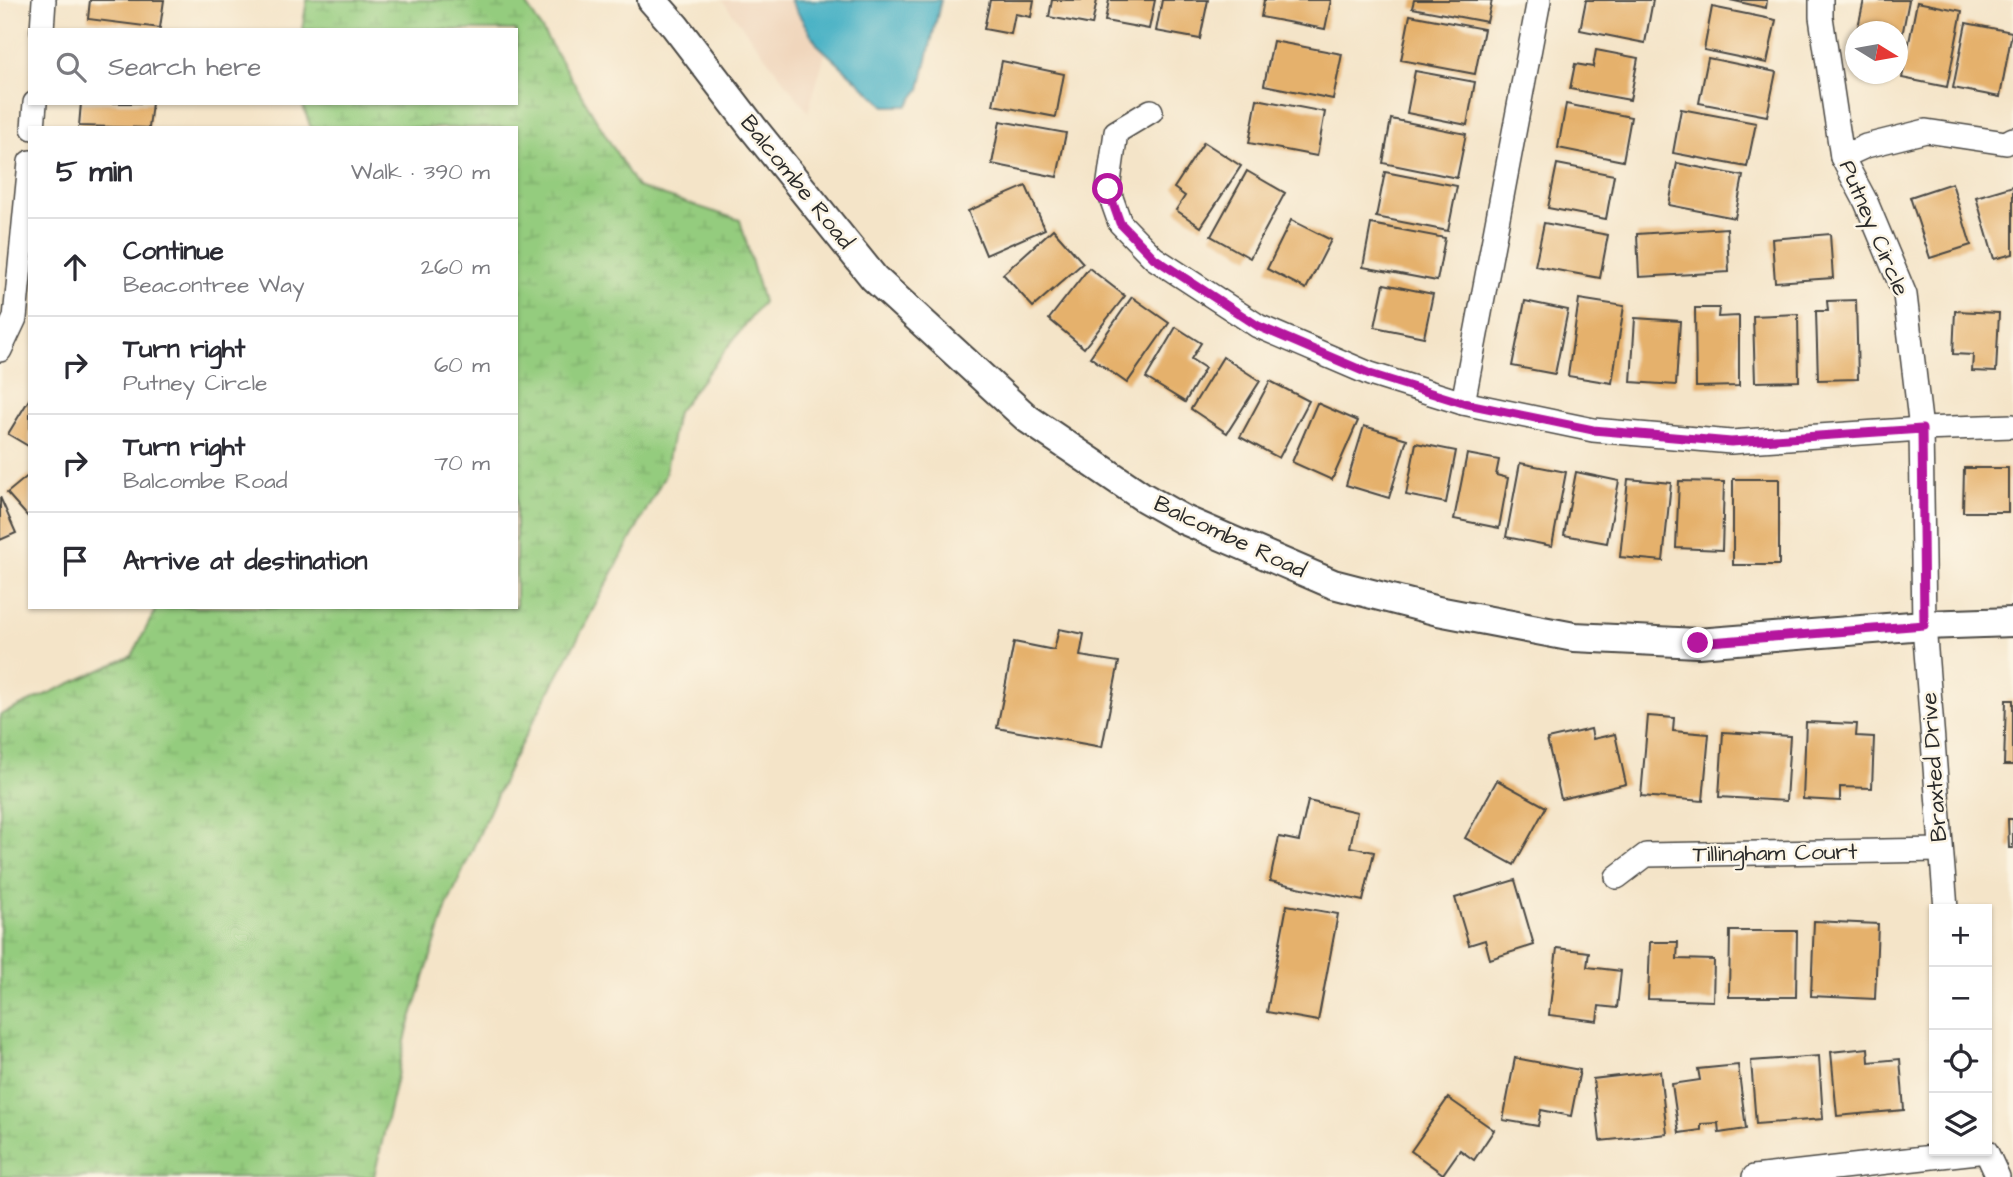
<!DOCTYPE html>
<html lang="en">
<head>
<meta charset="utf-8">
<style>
	:root { --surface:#fff; --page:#f7f7f7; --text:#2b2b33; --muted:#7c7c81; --line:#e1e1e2 }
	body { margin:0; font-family:"Architects Daughter",sans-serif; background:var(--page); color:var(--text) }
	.controls { position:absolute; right:21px; bottom:21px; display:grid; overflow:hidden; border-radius:0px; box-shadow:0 2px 5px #0004 }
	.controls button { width:63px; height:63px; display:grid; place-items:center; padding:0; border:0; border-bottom:2px solid var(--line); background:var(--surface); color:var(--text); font:35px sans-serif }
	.compass { position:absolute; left:1845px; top:21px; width:63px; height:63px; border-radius:50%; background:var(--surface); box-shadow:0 2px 5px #0004; rotate:101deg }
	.stop { position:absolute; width:21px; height:21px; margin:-16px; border:5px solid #b5179e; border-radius:50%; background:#fff }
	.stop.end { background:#b5179e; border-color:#fff; box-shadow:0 2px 7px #0008 }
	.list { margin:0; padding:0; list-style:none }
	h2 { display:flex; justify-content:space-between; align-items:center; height:91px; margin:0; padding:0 28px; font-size:30px }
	h2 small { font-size:23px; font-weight:400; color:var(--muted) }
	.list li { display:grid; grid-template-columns:46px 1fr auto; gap:21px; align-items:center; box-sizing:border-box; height:98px; padding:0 28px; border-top:2px solid var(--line) }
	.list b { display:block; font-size:26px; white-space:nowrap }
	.list p { margin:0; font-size:23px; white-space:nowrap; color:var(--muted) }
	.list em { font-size:23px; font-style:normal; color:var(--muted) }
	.icon { flex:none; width:38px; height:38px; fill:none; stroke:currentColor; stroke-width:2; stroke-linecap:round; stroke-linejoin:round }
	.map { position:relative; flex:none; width:2013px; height:1177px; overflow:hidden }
	.search { position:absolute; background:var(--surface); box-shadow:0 2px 5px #0004; left:28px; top:28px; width:490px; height:77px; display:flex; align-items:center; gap:18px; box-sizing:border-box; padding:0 24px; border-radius:0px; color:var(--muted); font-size:26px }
	.panel { position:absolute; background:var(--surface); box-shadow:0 2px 5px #0004; left:28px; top:126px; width:490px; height:483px; border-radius:0px }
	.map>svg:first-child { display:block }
	.built { fill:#f0d6bc }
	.wetland { fill:url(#wetland-marsh); stroke:#607c54; stroke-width:2 }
	.water { fill:#46b1c5; stroke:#386e78; stroke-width:2 }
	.building { fill:#e5b16c }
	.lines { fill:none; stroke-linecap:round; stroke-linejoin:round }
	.minor-casing { stroke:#494743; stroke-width:26 }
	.tertiary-casing { stroke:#494743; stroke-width:32 }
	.minor { stroke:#fff; stroke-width:23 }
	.tertiary { stroke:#fff; stroke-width:28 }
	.route { stroke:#b5179e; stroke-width:9 }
	.labels { text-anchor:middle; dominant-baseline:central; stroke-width:5; stroke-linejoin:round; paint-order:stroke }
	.street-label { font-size:23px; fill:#2b2b2b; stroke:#fcf5e5 }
</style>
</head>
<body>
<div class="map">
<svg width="2013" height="1177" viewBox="0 0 2013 1177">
	<defs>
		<pattern id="wetland-marsh" width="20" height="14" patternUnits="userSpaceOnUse" patternTransform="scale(1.75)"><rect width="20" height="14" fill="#94cc7e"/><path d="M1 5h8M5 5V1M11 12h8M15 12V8" fill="none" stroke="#80af6d"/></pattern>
	</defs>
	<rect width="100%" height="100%" fill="#fcf5e5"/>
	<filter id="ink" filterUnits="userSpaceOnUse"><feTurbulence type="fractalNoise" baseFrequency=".0143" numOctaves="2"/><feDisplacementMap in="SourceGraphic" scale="14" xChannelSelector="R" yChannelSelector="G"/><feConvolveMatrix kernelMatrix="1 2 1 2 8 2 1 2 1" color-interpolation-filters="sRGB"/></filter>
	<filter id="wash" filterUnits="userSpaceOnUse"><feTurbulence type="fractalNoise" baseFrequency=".00686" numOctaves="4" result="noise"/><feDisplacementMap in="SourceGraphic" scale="28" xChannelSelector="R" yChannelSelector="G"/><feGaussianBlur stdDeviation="1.57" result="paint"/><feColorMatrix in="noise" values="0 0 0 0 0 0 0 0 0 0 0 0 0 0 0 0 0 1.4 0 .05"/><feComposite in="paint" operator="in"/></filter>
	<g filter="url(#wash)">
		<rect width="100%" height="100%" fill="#f4e4c8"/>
		<path class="built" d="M722,0H841L808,112Z"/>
		<path class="wetland" d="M307,0H524L637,187L740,220L763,302L677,412L665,475L512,761L447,906L408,1028L374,1177H0V715L132,656L157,607H516V128H311L302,103H516V30H302Z"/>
		<path class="water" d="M790,0H941L920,89L907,106H885L817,44Z"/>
		<g id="blocks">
			<g class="building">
				<path d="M90,0H164L160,28L88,19Z"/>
				<path d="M990,0H1034L1031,17L1015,14L1011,34L984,29Z"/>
				<path d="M1052,0H1097L1092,25L1049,17Z"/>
				<path d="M1109,0H1155L1149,29L1105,21Z"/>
				<path d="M1162,0H1208L1200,39L1156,31Z"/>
				<path d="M1264,0H1331L1325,29L1261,17Z"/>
				<path d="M1414,0H1492L1487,22L1412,8Z"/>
				<path d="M1586,0H1653L1645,43L1580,30Z"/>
				<path d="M1730,0H1767L1766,8Z"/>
				<path d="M1864,0H1909L1902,36L1898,35V32H1880L1858,27Z"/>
				<path d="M1917,2L1962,11L1947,87L1902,78Z"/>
				<path d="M1712,7L1776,20L1767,63L1704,50Z"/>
				<path d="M1410,15L1484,29L1475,74L1401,60Z"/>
				<path d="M1966,23L2012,32L2000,97L1953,88Z"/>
				<path d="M1273,41L1342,54L1333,99L1264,85Z"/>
				<path d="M1596,50L1638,58L1630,100L1570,89L1575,64L1593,67Z"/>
				<path d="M1708,58L1776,72L1767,116L1699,103Z"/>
				<path d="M1002,61L1064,74L1056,117L993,105Z"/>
				<path d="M1415,71L1475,82L1467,125L1407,113Z"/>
				<path d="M1257,99L1325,112L1317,156L1249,143Z"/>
				<path d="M81,103H152L149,128L79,126Z"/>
				<path d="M1566,104L1631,117L1623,161L1558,148Z"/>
				<path d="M1681,109L1756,123L1747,167L1673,153Z"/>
				<path d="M1391,119L1466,134L1457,178L1383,163Z"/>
				<path d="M1000,121L1066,133L1057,177L992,164Z"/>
				<path d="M1204,142L1241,166L1201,227L1176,210L1185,196L1174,188Z"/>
				<path d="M1677,163L1743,176L1735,218L1669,205Z"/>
				<path d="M1557,164L1614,175L1606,219L1548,208Z"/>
				<path d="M1247,171L1285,193L1250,258L1211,236Z"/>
				<path d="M1385,172L1457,186L1448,231L1376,217Z"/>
				<path d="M1952,183L1971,245L1930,258L1910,197Z"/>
				<path d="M1026,186L1045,229L986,255L968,211Z"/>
				<path d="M2013,186V254L1994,259L1976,197Z"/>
				<path d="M1291,220L1331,240L1306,289L1267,269Z"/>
				<path d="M1544,223L1608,235L1600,278L1535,266Z"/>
				<path d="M1371,224L1445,238L1437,281L1363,267Z"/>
				<path d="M1727,228L1729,272L1639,277L1637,234Z"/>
				<path d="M1053,229L1083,263L1033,307L1003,274Z"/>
				<path d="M1830,234L1833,278L1775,282L1772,239Z"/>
				<path d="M1089,268L1125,296L1084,348L1049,319Z"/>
				<path d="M1384,284L1433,294L1424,337L1375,327Z"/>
				<path d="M1132,297L1169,323L1127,383L1090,357Z"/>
				<path d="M1579,299L1624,306L1612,383L1568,376Z"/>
				<path d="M1856,300L1858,379L1818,380L1816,311H1828L1827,301Z"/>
				<path d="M1525,301L1568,310L1555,374L1512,366Z"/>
				<path d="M1695,308H1719L1718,317L1739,316V386L1696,387Z"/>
				<path d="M1955,311L1999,313L1996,372L1972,371L1973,355L1953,354Z"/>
				<path d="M1798,314L1799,381L1755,382L1753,316Z"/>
				<path d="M1635,318L1680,321L1676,385L1631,382Z"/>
				<path d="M1176,327L1201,343L1191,359L1205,368L1185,402L1146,378Z"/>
				<path d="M1223,357L1260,381L1227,433L1191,409Z"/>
				<path d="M1270,381L1309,401L1279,458L1240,437Z"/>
				<path d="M30,398V447L8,434Z"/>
				<path d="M1317,403L1358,421L1332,480L1292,462Z"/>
				<path d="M1364,426L1407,439L1389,498L1346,485Z"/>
				<path d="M1416,443L1456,451L1446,503L1406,495Z"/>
				<path d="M1467,454L1499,460L1496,475L1508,478L1499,528L1454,519Z"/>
				<path d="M1520,463L1566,472L1552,546L1506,537Z"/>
				<path d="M1964,468H2008V512H1963Z"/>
				<path d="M1576,472L1619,481L1607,543L1564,535Z"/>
				<path d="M30,474V519L7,493Z"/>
				<path d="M1628,479L1671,483L1663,561L1620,557Z"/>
				<rect x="1733" y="479" width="46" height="86"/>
				<path d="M1679,481L1724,482L1722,550L1676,548Z"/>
				<path d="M0,497L16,533L0,540Z"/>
				<path d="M1059,629L1084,634L1080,656L1119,662L1102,747L997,728L1014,642L1054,650Z"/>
				<path d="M2006,700H2013V765H2004Z"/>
				<path d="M1648,716L1674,718L1673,731L1709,734L1703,801L1641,796Z"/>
				<path d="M1806,722L1857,724L1856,736L1874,737L1872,788L1840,787V801L1803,799Z"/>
				<path d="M1591,729L1593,739L1615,734L1626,784L1561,799L1547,739Z"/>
				<path d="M1723,732L1790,736L1786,801L1719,797Z"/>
				<path d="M1497,780L1546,807L1514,865L1465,838Z"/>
				<path d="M1308,801L1357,812L1350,847L1374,852L1363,901L1270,881L1279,837L1299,841Z"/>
				<path d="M2008,819H2013V848H2009Z"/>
				<path d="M1515,880L1534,945L1490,959L1485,940L1469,945L1455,898Z"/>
				<path d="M1287,905L1338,914L1318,1021L1267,1012Z"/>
				<path d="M1814,921L1878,924L1875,999L1811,996Z"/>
				<path d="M1730,931H1797L1796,997H1729Z"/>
				<path d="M1650,942H1678L1677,959L1714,960L1713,1001L1648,999Z"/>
				<path d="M1557,948L1589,952L1587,967L1621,971L1617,1008L1599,1006L1597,1021L1549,1015Z"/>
				<path d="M1868,1048L1869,1062L1900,1059L1904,1110L1837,1116L1831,1052Z"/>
				<path d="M1819,1056L1823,1119L1756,1124L1751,1061Z"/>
				<path d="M1515,1058L1580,1070L1571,1116L1541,1110L1538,1126L1503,1120Z"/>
				<path d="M1738,1065L1746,1129L1719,1133L1718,1123L1701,1124V1130L1679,1133L1672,1084L1700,1080L1698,1069Z"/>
				<path d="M1660,1071L1667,1134L1600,1141L1593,1079Z"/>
				<path d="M1448,1098L1494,1130L1474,1160L1460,1150L1443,1174L1411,1151Z"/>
			</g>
		</g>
	</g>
	<g filter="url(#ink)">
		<use href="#blocks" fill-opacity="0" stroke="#494743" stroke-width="2"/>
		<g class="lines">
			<defs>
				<g id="minor">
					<path d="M1821,0V17L1842,157L1866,202L1905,295L1921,429L1924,625L1946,909"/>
					<path d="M42,30L44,0"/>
					<path d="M1151,111L1116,132L1108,189L1120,223L1154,258L1258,326L1370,374L1463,403L1593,430L1731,442L1921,429L2013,426"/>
					<path d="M33,128L35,103"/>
					<path d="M1842,157L1866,146L1926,131L2006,143L2013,139"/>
					<path d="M0,350L15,318L30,162"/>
					<path d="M1463,403L1539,0"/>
					<path d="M1617,877L1646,855L1940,850"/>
					<path d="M1754,1177L1986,1151L1998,1177"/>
				</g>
				<path id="tertiary" d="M652,0L675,26L753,128L874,278L1028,419L1143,497L1182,519L1333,584L1438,611L1574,637L1698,643L1924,625L2013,622"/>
			</defs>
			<use href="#minor" class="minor-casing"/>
			<use href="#tertiary" class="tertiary-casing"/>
			<use href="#minor" class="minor"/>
			<use href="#tertiary" class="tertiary"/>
		</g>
	</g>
	<g class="lines" filter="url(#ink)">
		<path class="route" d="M1108,189L1120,223L1154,258L1258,326L1370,374L1463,403L1593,430L1731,442L1922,429L1924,625L1698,643"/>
	</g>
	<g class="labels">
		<g class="street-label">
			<text transform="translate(797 182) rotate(51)">Balcombe Road</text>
			<text transform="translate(1874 228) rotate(67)">Putney Circle</text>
			<text transform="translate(1230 537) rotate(25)">Balcombe Road</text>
			<text transform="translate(1934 767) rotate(-94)">Braxted Drive</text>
			<text transform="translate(1775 853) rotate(-1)">Tillingham Court</text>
		</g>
	</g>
</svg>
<div class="controls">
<button>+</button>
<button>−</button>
<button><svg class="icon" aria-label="locate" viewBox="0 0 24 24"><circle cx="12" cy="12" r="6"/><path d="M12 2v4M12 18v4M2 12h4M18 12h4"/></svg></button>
<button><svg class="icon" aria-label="layers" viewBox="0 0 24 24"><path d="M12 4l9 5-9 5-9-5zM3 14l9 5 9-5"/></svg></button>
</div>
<svg class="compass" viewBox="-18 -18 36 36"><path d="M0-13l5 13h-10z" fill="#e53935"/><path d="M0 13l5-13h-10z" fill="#7c7c81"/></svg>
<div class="stop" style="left:1108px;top:189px"></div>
<div class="stop end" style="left:1698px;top:643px"></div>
<div class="search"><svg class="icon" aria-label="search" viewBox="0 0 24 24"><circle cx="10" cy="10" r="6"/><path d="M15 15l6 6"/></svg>Search here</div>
<section class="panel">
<h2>5 min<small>Walk · 390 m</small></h2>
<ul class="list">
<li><svg class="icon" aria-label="ahead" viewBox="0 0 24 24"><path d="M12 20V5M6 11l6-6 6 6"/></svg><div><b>Continue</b><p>Beacontree Way</p></div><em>260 m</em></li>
<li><svg class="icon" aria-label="right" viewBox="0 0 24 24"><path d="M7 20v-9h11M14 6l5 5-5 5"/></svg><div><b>Turn right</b><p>Putney Circle</p></div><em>60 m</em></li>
<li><svg class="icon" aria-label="right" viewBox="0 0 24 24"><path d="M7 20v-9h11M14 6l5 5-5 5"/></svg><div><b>Turn right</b><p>Balcombe Road</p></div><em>70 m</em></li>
<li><svg class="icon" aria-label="arrive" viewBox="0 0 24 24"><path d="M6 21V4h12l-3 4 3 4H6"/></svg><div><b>Arrive at destination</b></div></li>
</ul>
</section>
</div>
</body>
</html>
